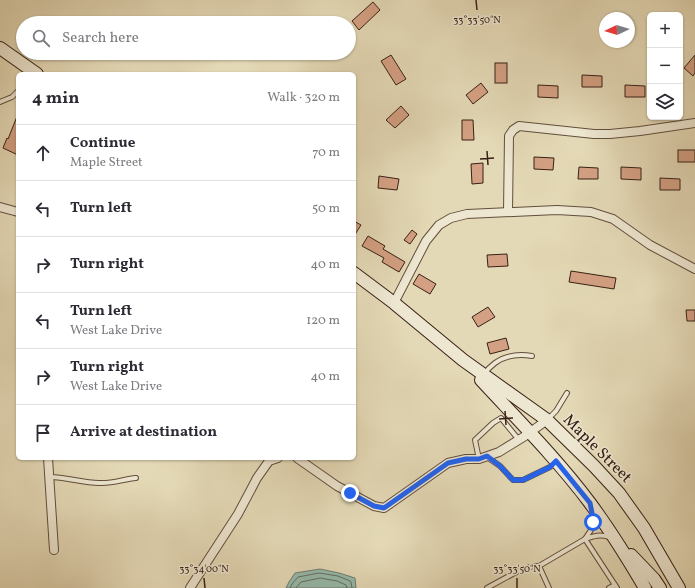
<!DOCTYPE html>
<html lang="en">
<head>
<meta charset="utf-8">
<style>
	:root { --surface:#fff; --page:#f2f2f3; --text:#2b2b33; --muted:#7c7c81; --line:#e1e1e2 }
	body { margin:0; font-family:Vollkorn,serif; background:var(--page); color:var(--text) }
	.controls { position:absolute; right:12px; top:12px; display:grid; overflow:hidden; border-radius:6px; box-shadow:0 1px 3px #0004 }
	.controls button { width:36px; height:36px; display:grid; place-items:center; padding:0; border:0; border-bottom:1px solid var(--line); background:var(--surface); color:var(--text); font:20px sans-serif }
	.compass { position:absolute; left:599px; top:12px; width:36px; height:36px; border-radius:50%; background:var(--surface); box-shadow:0 1px 3px #0004; rotate:266deg }
	.stop { position:absolute; width:12px; height:12px; margin:-9px; border:3px solid #2563eb; border-radius:50%; background:#fff }
	.stop.end { background:#2563eb; border-color:#fff; box-shadow:0 1px 4px #0008 }
	.list { margin:0; padding:0; list-style:none }
	h2 { display:flex; justify-content:space-between; align-items:center; height:52px; margin:0; padding:0 16px; font-size:17px }
	h2 small { font-size:13px; font-weight:400; color:var(--muted) }
	.list li { display:grid; grid-template-columns:26px 1fr auto; gap:12px; align-items:center; box-sizing:border-box; height:56px; padding:0 16px; border-top:1px solid var(--line) }
	.list b { display:block; font-size:15px; white-space:nowrap }
	.list p { margin:0; font-size:13px; white-space:nowrap; color:var(--muted) }
	.list em { font-size:13px; font-style:normal; color:var(--muted) }
	.icon { flex:none; width:22px; height:22px; fill:none; stroke:currentColor; stroke-width:2; stroke-linecap:round; stroke-linejoin:round }
	.map { position:relative; flex:none; width:695px; height:588px; overflow:hidden }
	.search { position:absolute; background:var(--surface); box-shadow:0 1px 3px #0004; left:16px; top:16px; width:340px; height:44px; display:flex; align-items:center; gap:10px; box-sizing:border-box; padding:0 14px; border-radius:22px; color:var(--muted); font-size:15px }
	.panel { position:absolute; background:var(--surface); box-shadow:0 1px 3px #0004; left:16px; top:72px; width:340px; height:388px; border-radius:6px }
	.map>svg:first-child { display:block }
	.water { fill:#95baac; stroke:#6f7c70 }
	.lines { fill:none; stroke-linecap:round; stroke-linejoin:round }
	.shore { stroke:#666d60; stroke-width:1 }
	.building { fill:#d4a083; stroke:#372015 }
	.lane-casing { stroke:#624e3d; stroke-width:6 }
	.street-casing { stroke:#624e3d; stroke-width:10 }
	.secondary-casing { stroke:#372015; stroke-width:14 }
	.lane { stroke:#ede6d0; stroke-width:4 }
	.street { stroke:#ede6d0; stroke-width:8 }
	.secondary { stroke:#ede6d0; stroke-width:12 }
	.route { stroke:#2563eb; stroke-width:5 }
	.ticks { fill:none; stroke:#372015; stroke-width:1.5 }
	.labels { text-anchor:middle; dominant-baseline:central; stroke-width:3; stroke-linejoin:round; paint-order:stroke }
	.street-label { font-size:16px; fill:#372015; stroke:#ede6d0 }
	.ticks-label { font-size:10px; text-anchor:middle; fill:#372015; stroke:#ede6d0; stroke-width:3; stroke-linejoin:round; paint-order:stroke }
</style>
</head>
<body>
<div class="map">
<svg width="695" height="588" viewBox="0 0 695 588">
	<rect width="100%" height="100%" fill="#e4d9b6"/>
	<filter id="stains"><feTurbulence type="fractalNoise" baseFrequency=".005" numOctaves="4"/><feColorMatrix values="0 0 0 0 .2 0 0 0 0 .09 0 0 0 0 .02 0 0 0 .5 -.17"/></filter>
	<radialGradient id="worn" r=".72"><stop offset=".6" stop-color="#630" stop-opacity="0"/><stop offset="1" stop-color="#630" stop-opacity=".3"/></radialGradient>
	<path class="water" d="M320,569L339,573L355,578L356,588H286L289,582L295,573Z"/>
	<g class="lines">
		<g class="shore">
			<path d="M290,588L292,584L298,577L319,573L338,576L350,581L351,582L352,588"/>
			<path d="M296,588L301,582L320,578L337,581L346,585L347,588"/>
		</g>
	</g>
	<g class="building">
		<path d="M373,2L380,10L359,30L352,21Z"/>
		<path d="M391,55L406,79L396,85L381,61Z"/>
		<path d="M695,55V73L693,76L684,68Z"/>
		<rect x="495" y="63" width="12" height="20"/>
		<path d="M582,75L602,76V87H582Z"/>
		<path d="M481,83L488,92L473,104L466,95Z"/>
		<path d="M538,85L558,86V98L538,97Z"/>
		<path d="M625,85L645,86V97H625Z"/>
		<path d="M401,106L409,115L395,128L386,120Z"/>
		<path d="M18,114V155L3,148L7,138L8,139Z"/>
		<path d="M462,120H473L474,140H462Z"/>
		<rect x="678" y="150" width="17" height="12"/>
		<path d="M534,157L554,158L553,170L534,169Z"/>
		<path d="M483,163V183L472,184L471,164Z"/>
		<path d="M579,167L598,168V179H578Z"/>
		<path d="M621,167L641,168V180L621,179Z"/>
		<path d="M379,176L399,179L397,190L378,188Z"/>
		<path d="M660,178L680,179V190H660Z"/>
		<path d="M354,221L361,225L354,236Z"/>
		<path d="M412,230L417,234L410,244L404,240Z"/>
		<path d="M368,236L385,246L383,249L405,262L399,272L382,262L384,258L362,246Z"/>
		<path d="M507,254L508,266L488,267L487,255Z"/>
		<path d="M571,271L616,278L614,289L569,282Z"/>
		<path d="M419,274L436,284L430,294L413,284Z"/>
		<path d="M488,307L495,317L478,327L472,317Z"/>
		<path d="M686,310H695V321H687Z"/>
		<path d="M506,338L509,349L490,354L487,343Z"/>
	</g>
	<g class="lines">
		<defs>
			<g id="lane">
				<path d="M0,102L12,97L18,91"/>
				<path d="M484,374C487,370 491,366 495,363C506,355 520,354 532,356"/>
				<path d="M549,418L556,411L567,393"/>
				<path d="M487,457L500,466L513,480H523L550,467L555,463"/>
				<path d="M479,459L475,440L493,423L501,418L519,440"/>
				<path d="M50,477C66,477 83,483 99,483C112,484 124,479 136,478"/>
				<path d="M592,514L593,527L585,539C594,536 600,534 609,537"/>
				<path d="M539,566L549,588"/>
				<path d="M487,588L520,570L533,566H539L585,539L617,588"/>
				<path d="M609,588L615,585"/>
			</g>
			<g id="street">
				<path d="M0,207L18,212"/>
				<path d="M508,212L509,136L513,130L519,126L594,134H610L640,131L695,123"/>
				<path d="M394,303L426,241L439,225L451,218L467,214L557,210L591,212L613,219L650,245L695,269"/>
				<path d="M48,458L54,550"/>
				<path d="M297,458L337,486L374,506L384,508L448,463L466,459H479L499,452L525,436L547,420"/>
				<path d="M190,588L238,514L257,478L269,461L278,458"/>
			</g>
			<g id="secondary">
				<path d="M0,48L37,74"/>
				<path d="M354,273L394,303L463,360L547,420L594,466L619,493L644,528L679,588"/>
				<path d="M481,380C518,420 557,459 590,503C610,530 628,559 645,588"/>
				<path d="M631,555L654,579L660,588"/>
			</g>
		</defs>
		<use href="#lane" class="lane-casing"/>
		<use href="#street" class="street-casing"/>
		<use href="#secondary" class="secondary-casing"/>
		<use href="#lane" class="lane"/>
		<use href="#street" class="street"/>
		<use href="#secondary" class="secondary"/>
	</g>
	<g class="lines">
		<path class="route" d="M350,493L374,506L384,508L448,463L466,459H479L487,456L500,466L513,480H523L550,467L556,461L590,503L593,518V522"/>
	</g>
	<path class="ticks" d="M476,0L477,10M487,151L488,165M480,159L494,158M505,411L506,425M499,419L513,418M204,578L205,588M517,578V588"/>
	<g class="labels">
		<g class="street-label">
			<text transform="translate(597 449) rotate(45)">Maple Street</text>
		</g>
	</g>
	<g class="ticks-label">
		<text x="477" y="23">33°33'50"N</text>
		<text x="204" y="572">33°34'00"N</text>
		<text x="517" y="572">33°33'50"N</text>
	</g>
	<rect width="100%" height="100%" filter="url(#stains)"/>
	<rect width="100%" height="100%" fill="url(#worn)"/>
</svg>
<div class="controls">
<button>+</button>
<button>−</button>
<button><svg class="icon" aria-label="layers" viewBox="0 0 24 24"><path d="M12 4l9 5-9 5-9-5zM3 14l9 5 9-5"/></svg></button>
</div>
<svg class="compass" viewBox="-18 -18 36 36"><path d="M0-13l5 13h-10z" fill="#e53935"/><path d="M0 13l5-13h-10z" fill="#7c7c81"/></svg>
<div class="stop" style="left:593px;top:522px"></div>
<div class="stop end" style="left:350px;top:493px"></div>
<div class="search"><svg class="icon" aria-label="search" viewBox="0 0 24 24"><circle cx="10" cy="10" r="6"/><path d="M15 15l6 6"/></svg>Search here</div>
<section class="panel">
<h2>4 min<small>Walk · 320 m</small></h2>
<ul class="list">
<li><svg class="icon" aria-label="ahead" viewBox="0 0 24 24"><path d="M12 20V5M6 11l6-6 6 6"/></svg><div><b>Continue</b><p>Maple Street</p></div><em>70 m</em></li>
<li><svg class="icon" aria-label="left" viewBox="0 0 24 24"><path d="M17 20v-9H6M10 6l-5 5 5 5"/></svg><div><b>Turn left</b></div><em>50 m</em></li>
<li><svg class="icon" aria-label="right" viewBox="0 0 24 24"><path d="M7 20v-9h11M14 6l5 5-5 5"/></svg><div><b>Turn right</b></div><em>40 m</em></li>
<li><svg class="icon" aria-label="left" viewBox="0 0 24 24"><path d="M17 20v-9H6M10 6l-5 5 5 5"/></svg><div><b>Turn left</b><p>West Lake Drive</p></div><em>120 m</em></li>
<li><svg class="icon" aria-label="right" viewBox="0 0 24 24"><path d="M7 20v-9h11M14 6l5 5-5 5"/></svg><div><b>Turn right</b><p>West Lake Drive</p></div><em>40 m</em></li>
<li><svg class="icon" aria-label="arrive" viewBox="0 0 24 24"><path d="M6 21V4h12l-3 4 3 4H6"/></svg><div><b>Arrive at destination</b></div></li>
</ul>
</section>
</div>
</body>
</html>
